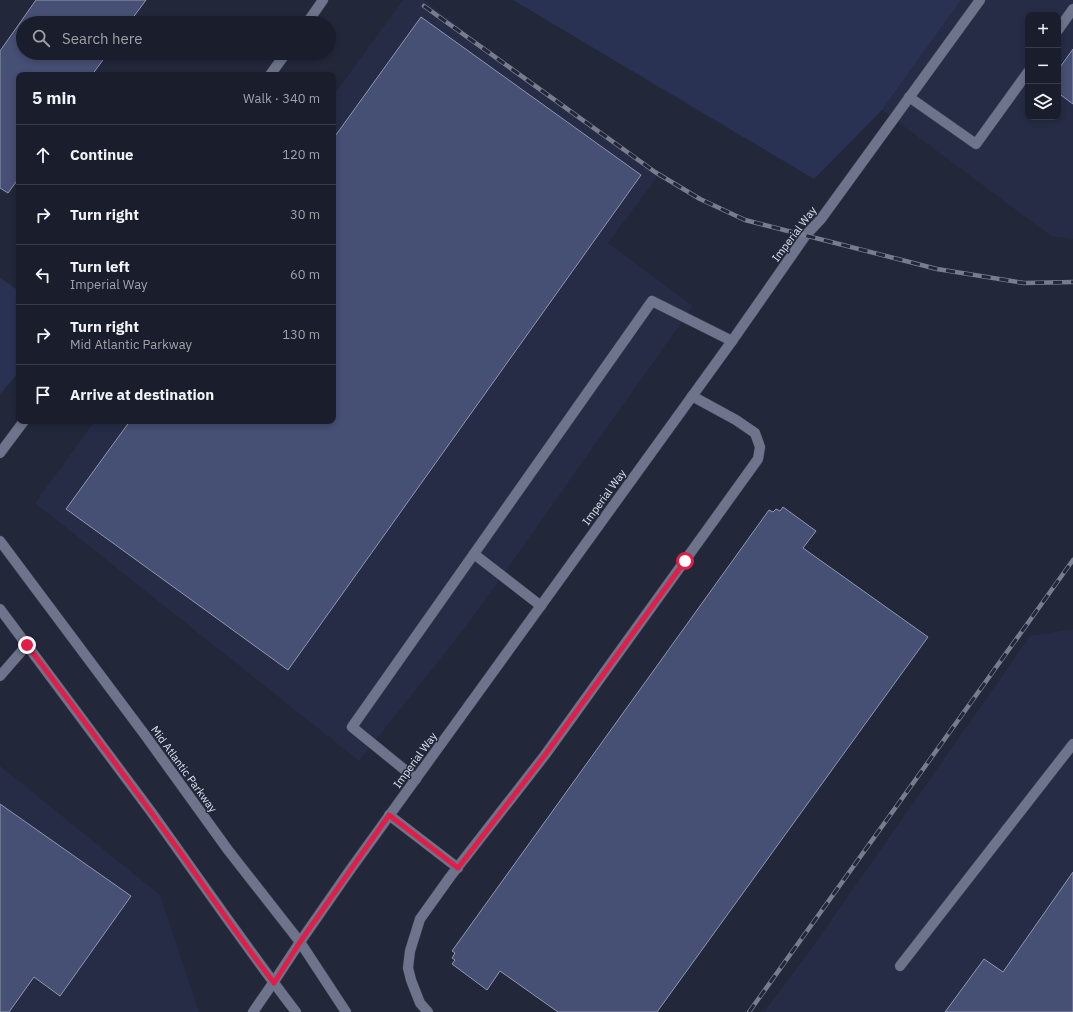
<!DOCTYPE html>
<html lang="en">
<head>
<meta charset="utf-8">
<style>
	:root { --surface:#1a1d2c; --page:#232634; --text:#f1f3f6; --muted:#9fa2a9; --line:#383b48 }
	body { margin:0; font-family:"IBM Plex Sans",sans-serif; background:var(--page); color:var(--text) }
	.controls { position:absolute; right:12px; top:12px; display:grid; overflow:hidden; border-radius:8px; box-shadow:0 2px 6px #0003 }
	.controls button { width:36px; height:36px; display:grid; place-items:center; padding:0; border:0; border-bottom:1px solid var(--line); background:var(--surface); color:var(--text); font:20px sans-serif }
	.stop { position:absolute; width:12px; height:12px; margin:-9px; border:3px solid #e11d48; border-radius:50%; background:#fff }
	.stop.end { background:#e11d48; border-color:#fff; box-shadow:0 1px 4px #0008 }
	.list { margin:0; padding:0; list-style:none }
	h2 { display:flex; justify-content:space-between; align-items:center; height:52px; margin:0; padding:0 16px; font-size:17px }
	h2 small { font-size:13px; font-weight:400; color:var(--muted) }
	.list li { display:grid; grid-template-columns:26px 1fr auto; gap:12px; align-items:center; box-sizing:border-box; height:60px; padding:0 16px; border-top:1px solid var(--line) }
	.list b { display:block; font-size:15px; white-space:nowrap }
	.list p { margin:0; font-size:13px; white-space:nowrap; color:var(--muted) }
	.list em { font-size:13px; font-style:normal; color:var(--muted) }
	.icon { flex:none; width:22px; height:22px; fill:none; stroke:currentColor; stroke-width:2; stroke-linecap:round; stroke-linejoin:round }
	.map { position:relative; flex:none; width:1073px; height:1012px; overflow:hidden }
	.search { position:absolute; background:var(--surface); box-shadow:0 2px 6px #0003; left:16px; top:16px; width:320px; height:44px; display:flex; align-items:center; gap:10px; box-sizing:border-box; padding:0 14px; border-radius:22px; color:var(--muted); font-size:15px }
	.panel { position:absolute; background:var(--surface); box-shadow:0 2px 6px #0003; left:16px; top:72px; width:320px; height:352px; border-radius:8px }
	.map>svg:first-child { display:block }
	.built { fill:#262c46; fill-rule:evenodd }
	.green { fill:#2a3254 }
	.building { fill:#464f74; stroke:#9097af }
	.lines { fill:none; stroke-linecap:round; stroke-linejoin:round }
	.service-casing { stroke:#3e4253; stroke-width:11 }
	.minor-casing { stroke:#3e4253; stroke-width:11 }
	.tertiary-casing { stroke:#3e4253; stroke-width:11 }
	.service { stroke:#6d748b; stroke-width:10 }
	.minor { stroke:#6d748b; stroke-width:10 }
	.tertiary { stroke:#6d748b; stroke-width:10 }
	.rail-casing { stroke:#787d8d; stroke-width:4.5 }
	.rail { stroke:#22273a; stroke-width:3; stroke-dasharray:9; stroke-linecap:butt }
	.route { stroke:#e11d48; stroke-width:5 }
	.labels { text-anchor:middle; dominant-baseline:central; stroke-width:3; stroke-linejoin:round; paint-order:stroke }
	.street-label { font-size:11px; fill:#dfe3f0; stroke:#22273a }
</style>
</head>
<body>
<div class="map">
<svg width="1073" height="1012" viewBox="0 0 1073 1012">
	<rect width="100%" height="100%" fill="#22273a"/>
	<g class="built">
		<path d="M403,0H424L658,176L608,243L693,306L468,624L359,761L35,503L95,421H333V96Z"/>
		<path d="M961,0H1073V239L1051,236L882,110ZM1028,15H1058V117H1028Z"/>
		<path d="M1073,629V1012H764L806,956L1030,636Z"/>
		<path d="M0,766L160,895L199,1012H0Z"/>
	</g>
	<g class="green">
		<path d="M513,0H961L882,110L814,179Z"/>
		<path d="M0,278L19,291V372L0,394Z"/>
	</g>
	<g class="building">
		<path d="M36,0H146L129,23H23V53H108L92,75H19V178L8,193L0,188V51Z"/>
		<path d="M421,17L641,175L288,670L66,509L130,421H333V139Z"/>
		<path d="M1073,49V104L1058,93V70Z"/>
		<path d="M783,507L816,531L803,548L928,637L657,1012H558L500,971L487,990L452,964L455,960L452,958L455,953L452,951L769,510L773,512L776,509L780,511Z"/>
		<path d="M0,804L131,896L60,996L34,977L9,1012H0Z"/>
		<path d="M1073,872V1012H945L984,959L1003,972Z"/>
	</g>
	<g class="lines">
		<defs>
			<g id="service">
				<path d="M1058,30L1073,9"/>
				<path d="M909,97L976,144L1028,72"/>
				<path d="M474,554L541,606"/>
				<path d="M0,676L27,645"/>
				<path d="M416,779L352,727L652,301L732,341"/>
				<path d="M389,815L458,868"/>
				<path d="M900,966L1073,744"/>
				<path d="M428,1012L420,1003L411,980L408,968L410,951L420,919L450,877L545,755L758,459L760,447L755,433L736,420L692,396"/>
			</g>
			<g id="minor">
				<path d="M307,23L323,0"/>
				<path d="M270,75L286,53"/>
				<path d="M0,453L24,421"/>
				<path d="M253,1012L273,983L300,942L350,870L732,341L806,235L821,219L980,0"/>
			</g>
			<g id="tertiary">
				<path d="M0,541L145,735L228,850L300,942L346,1012"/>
				<path d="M0,609C51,677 102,745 152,813C200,880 246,947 296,1012"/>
			</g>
		</defs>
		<use href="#service" class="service-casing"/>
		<use href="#minor" class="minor-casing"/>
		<use href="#tertiary" class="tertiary-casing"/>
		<use href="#service" class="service"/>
		<use href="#minor" class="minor"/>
		<use href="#tertiary" class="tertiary"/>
		<defs>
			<g id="rail">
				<path d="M424,6L655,172L700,199L745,220L937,269L1024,283L1073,282"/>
				<path d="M749,1012L1073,560"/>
			</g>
		</defs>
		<use href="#rail" class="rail-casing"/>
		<use href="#rail" class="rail"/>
	</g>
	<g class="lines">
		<path class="route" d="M27,645C79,714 130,783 180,852C211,896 241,940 274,983L300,942L389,815L458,868L545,755L685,561"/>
	</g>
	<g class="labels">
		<g class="street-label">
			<text transform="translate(794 234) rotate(-53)">Imperial Way</text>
			<text transform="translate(604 497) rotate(-54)">Imperial Way</text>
			<text transform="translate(415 760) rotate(-54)">Imperial Way</text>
			<text transform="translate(184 769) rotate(54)">Mid Atlantic Parkway</text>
		</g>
	</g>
</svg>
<div class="controls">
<button>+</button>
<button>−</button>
<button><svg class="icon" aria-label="layers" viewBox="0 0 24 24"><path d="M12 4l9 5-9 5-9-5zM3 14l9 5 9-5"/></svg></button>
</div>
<div class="stop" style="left:685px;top:561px"></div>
<div class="stop end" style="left:27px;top:645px"></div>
<div class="search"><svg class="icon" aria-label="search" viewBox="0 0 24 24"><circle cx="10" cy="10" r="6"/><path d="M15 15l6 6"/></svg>Search here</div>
<section class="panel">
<h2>5 min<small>Walk · 340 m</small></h2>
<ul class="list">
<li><svg class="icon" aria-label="ahead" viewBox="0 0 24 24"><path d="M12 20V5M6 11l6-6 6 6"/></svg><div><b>Continue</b></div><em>120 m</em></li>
<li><svg class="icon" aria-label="right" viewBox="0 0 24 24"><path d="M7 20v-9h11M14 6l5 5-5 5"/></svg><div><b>Turn right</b></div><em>30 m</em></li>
<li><svg class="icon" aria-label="left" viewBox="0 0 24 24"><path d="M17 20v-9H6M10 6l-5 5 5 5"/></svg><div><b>Turn left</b><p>Imperial Way</p></div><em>60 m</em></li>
<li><svg class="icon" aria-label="right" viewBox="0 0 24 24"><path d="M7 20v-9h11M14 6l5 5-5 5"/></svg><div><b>Turn right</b><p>Mid Atlantic Parkway</p></div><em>130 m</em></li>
<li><svg class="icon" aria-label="arrive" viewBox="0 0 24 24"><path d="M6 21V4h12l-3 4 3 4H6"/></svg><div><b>Arrive at destination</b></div></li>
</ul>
</section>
</div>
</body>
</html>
